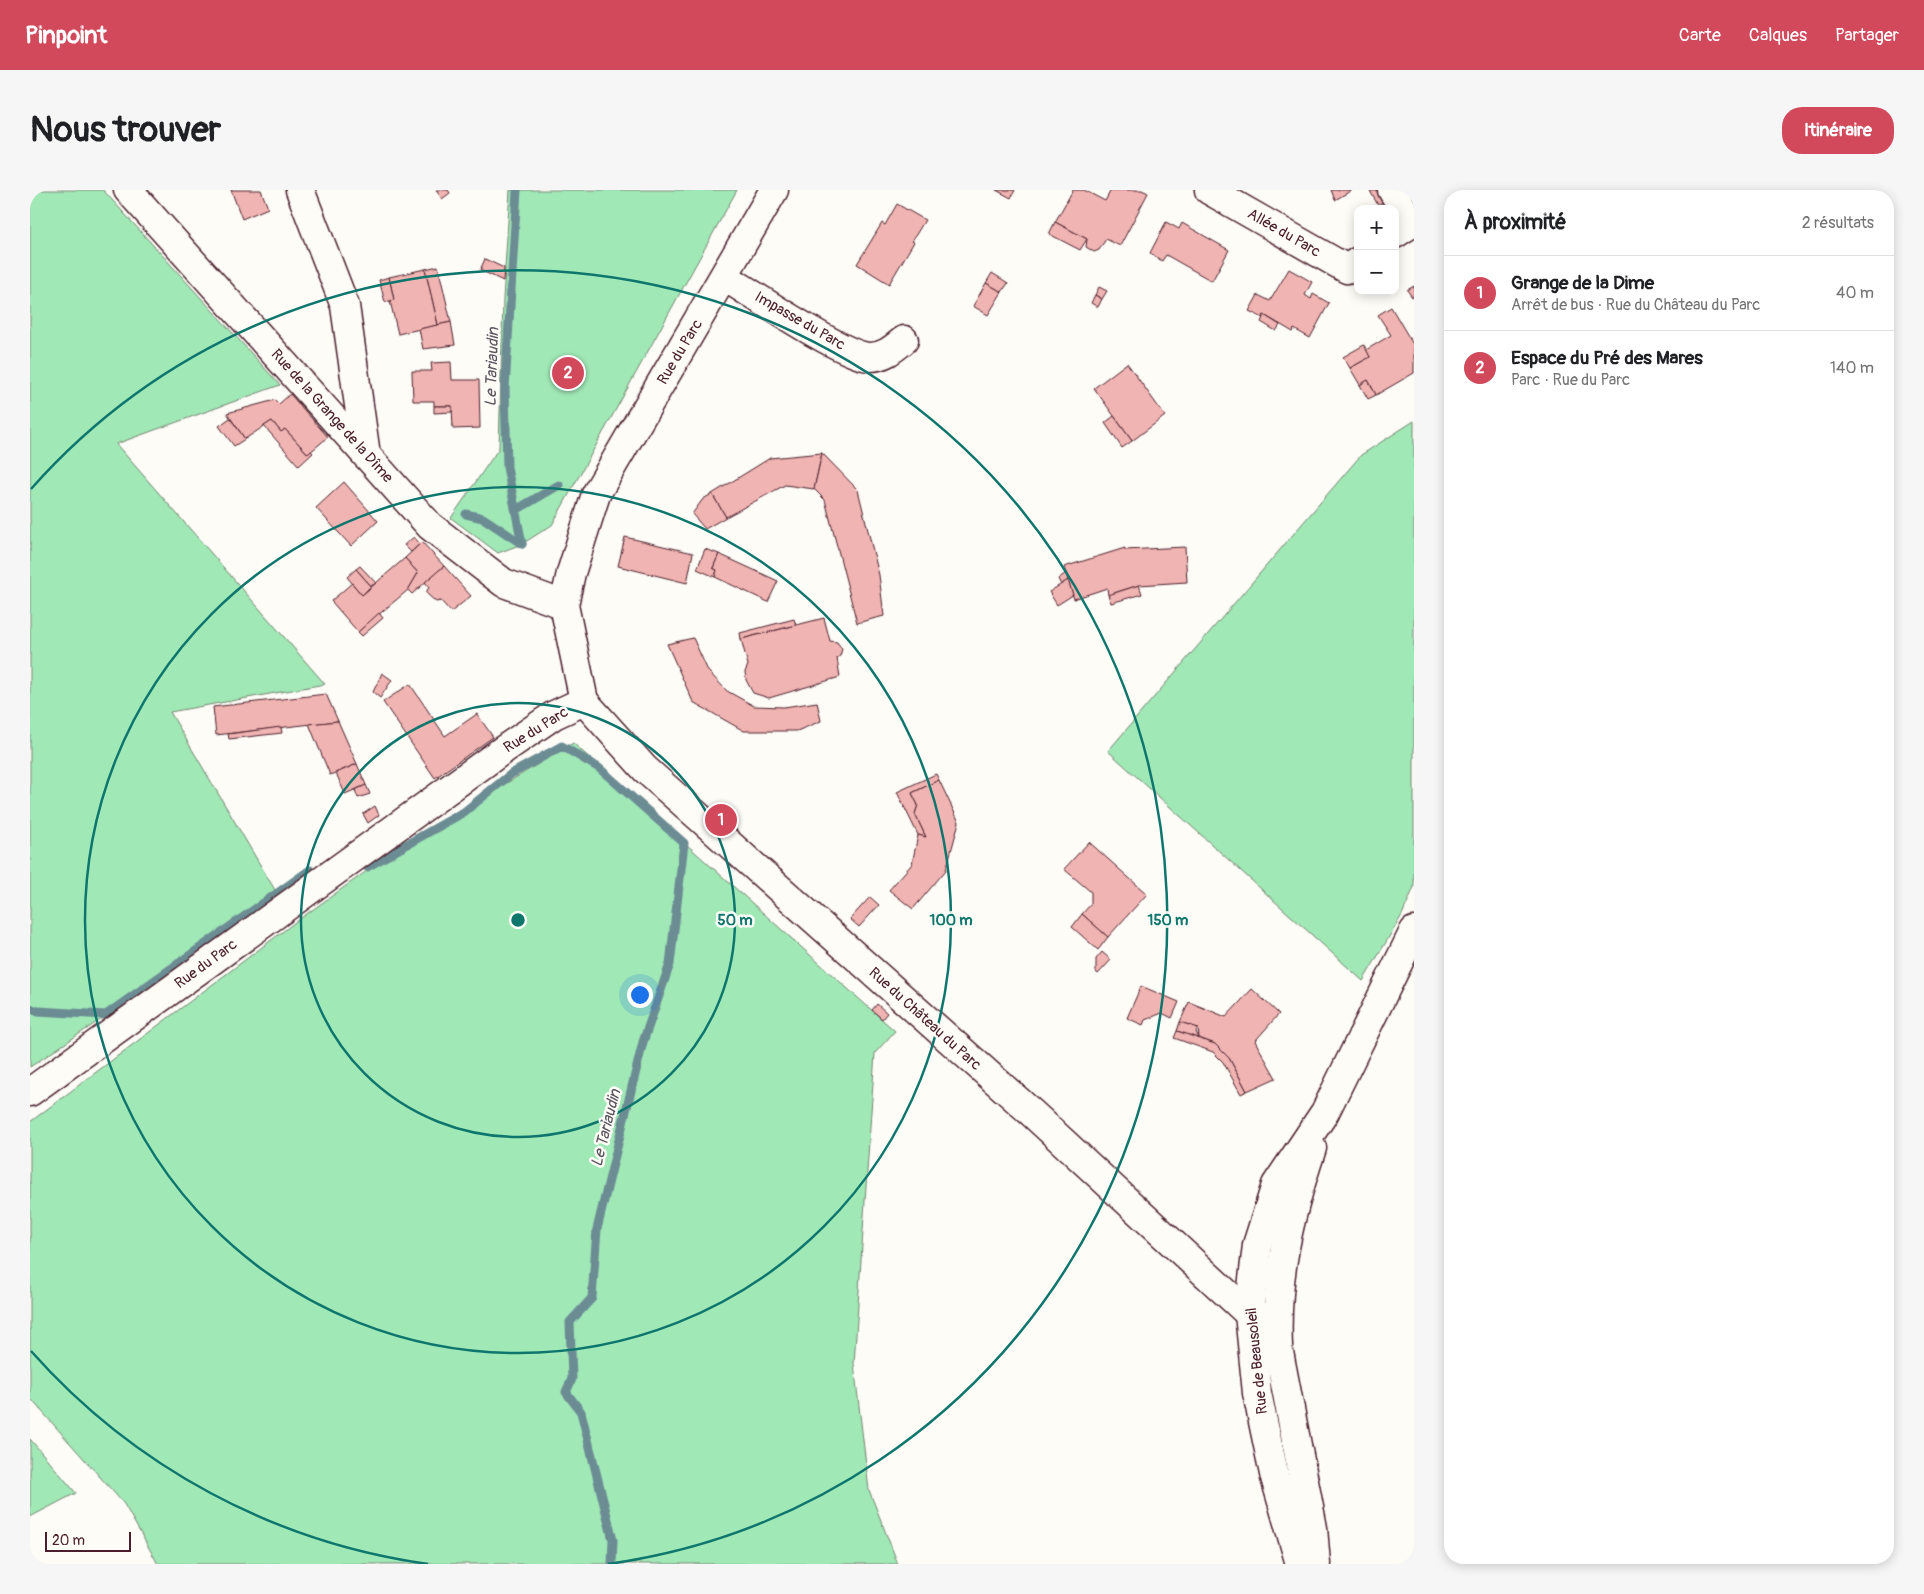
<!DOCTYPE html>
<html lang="fr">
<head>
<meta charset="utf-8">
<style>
	:root { --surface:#fff; --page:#f6f6f6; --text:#202124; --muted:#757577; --line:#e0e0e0; --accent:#d1495b }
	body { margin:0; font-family:Pangolin,sans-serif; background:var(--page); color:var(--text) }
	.controls { position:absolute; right:15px; top:15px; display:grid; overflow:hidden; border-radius:10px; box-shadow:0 2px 12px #0003 }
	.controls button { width:45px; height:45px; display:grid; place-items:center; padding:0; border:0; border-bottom:1px solid var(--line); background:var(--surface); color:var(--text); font:25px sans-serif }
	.scale { position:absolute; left:15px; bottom:12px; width:86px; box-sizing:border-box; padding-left:5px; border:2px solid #4a1f2b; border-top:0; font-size:14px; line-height:18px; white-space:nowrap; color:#4a1f2b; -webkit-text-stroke:4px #fdfcf7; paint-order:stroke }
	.you { position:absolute; left:609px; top:804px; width:18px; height:18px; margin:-12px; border:4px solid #fff; border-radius:50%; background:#1a73e8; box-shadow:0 0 0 8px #1a73e833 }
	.badge { display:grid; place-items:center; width:32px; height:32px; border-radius:50%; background:var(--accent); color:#fff; font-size:16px; font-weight:700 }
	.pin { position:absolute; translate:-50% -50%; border:2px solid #fff; box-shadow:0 1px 5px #0006 }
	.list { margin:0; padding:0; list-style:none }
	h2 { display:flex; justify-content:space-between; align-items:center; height:65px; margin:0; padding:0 20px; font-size:21px }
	h2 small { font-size:16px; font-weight:400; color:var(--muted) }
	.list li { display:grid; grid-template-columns:32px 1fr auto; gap:15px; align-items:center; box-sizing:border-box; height:75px; padding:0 20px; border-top:1px solid var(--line) }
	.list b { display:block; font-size:19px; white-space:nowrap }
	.list p { margin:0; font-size:16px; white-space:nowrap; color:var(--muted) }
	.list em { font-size:16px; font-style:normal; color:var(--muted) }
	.map { position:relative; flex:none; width:1384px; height:1374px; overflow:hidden; border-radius:20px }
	header { display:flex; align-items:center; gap:30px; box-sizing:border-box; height:70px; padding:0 25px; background:var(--accent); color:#fff }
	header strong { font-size:24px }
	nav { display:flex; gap:28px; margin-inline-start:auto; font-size:18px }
	.intro { display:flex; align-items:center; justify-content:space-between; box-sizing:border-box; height:120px; padding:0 30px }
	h1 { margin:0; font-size:35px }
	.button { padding:12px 22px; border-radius:20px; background:var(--accent); color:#fff; font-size:18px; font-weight:700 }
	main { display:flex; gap:30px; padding:0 30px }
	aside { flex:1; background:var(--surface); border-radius:20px; box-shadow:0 2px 12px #0003 }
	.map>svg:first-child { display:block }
	.green { fill:#a0e8b6; stroke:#758470 }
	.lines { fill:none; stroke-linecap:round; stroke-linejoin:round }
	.stream { stroke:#6c8c94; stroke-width:9 }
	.building { fill:#f0b4b2; stroke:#4a1f2b }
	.minor-casing { stroke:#4a1f2b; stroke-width:31 }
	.tertiary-casing { stroke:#4a1f2b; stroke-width:31 }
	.minor { stroke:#fdfcf7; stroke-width:28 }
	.tertiary { stroke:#fdfcf7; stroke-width:28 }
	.ring { fill:none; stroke:#0f766e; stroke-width:2.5 }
	.labels { text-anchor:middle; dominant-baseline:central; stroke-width:5; stroke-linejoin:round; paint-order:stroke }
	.street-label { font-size:15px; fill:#4a1f2b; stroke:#fdfcf7 }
	.water-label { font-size:16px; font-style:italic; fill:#5b5560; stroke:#fdfcf7 }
	.centre { fill:#0f766e; stroke:#fdfcf7; stroke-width:2.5 }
	.ring-label { font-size:15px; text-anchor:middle; font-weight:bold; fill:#0f766e; stroke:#fdfcf7; stroke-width:5; stroke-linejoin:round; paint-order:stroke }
</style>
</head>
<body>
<header>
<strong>Pinpoint</strong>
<nav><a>Carte</a><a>Calques</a><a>Partager</a></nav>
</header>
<div class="intro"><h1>Nous trouver</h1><a class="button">Itinéraire</a></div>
<main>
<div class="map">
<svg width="1384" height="1374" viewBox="0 0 1384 1374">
	<rect width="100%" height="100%" fill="#fdfcf7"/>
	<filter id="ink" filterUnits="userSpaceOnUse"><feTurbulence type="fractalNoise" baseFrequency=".02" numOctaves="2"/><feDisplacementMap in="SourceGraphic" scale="10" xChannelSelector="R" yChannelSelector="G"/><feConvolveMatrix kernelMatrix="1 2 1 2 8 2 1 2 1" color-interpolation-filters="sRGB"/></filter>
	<g filter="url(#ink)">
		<g class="green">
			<path d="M0,0H73L250,195L86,254L295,494L140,522L245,700L76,826L0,877Z"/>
			<path d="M480,0H707L522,335L492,354L468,363L421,328L469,258L473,109Z"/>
			<path d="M1384,231V697L1372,725L1333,791L1078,561L1331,265Z"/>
			<path d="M543,553L865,841L845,863L824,1174L839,1300L868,1374H128L94,1314L0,1208V932L264,733L369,658Z"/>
			<path d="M0,1249L46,1303L0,1327Z"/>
		</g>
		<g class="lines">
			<g class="stream">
				<path d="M487,0L475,199L477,277L492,354"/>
				<path d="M486,320L529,295"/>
				<path d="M436,324L453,328L492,354"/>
				<path d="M337,677L434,622L481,584L532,556L569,578L654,653L640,774L613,852L567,1039L562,1108L540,1132L542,1189L536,1202L551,1222L583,1350L582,1374"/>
				<path d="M0,819L8,821L76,825L280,680"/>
			</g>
		</g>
		<g class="building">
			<path d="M201,0H231L238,18L212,29Z"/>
			<path d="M406,0H418L420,3L412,9Z"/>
			<path d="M966,0H985L981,8Z"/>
			<path d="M1043,0H1054L1075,11L1081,0H1112L1118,3L1090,56L1076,49L1069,60L1064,62L1056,57L1057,49L1025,32Z"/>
			<path d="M1301,0H1322L1305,10Z"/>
			<path d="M1355,0L1360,8L1348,15L1340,1Z"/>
			<path d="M867,14L895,30L882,51L884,52L859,94L827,74L852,33L855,35Z"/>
			<path d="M1025,32L1057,49L1050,60L1019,44Z"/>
			<path d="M1136,32L1149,39L1152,33L1199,60L1182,91L1136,65L1132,71L1120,63Z"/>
			<path d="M455,69L474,78L473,91L450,80Z"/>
			<path d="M408,76L421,132L408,135L395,79Z"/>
			<path d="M395,79L408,135L368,144L360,111L364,110L359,87Z"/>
			<path d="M1259,79L1282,92L1275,105L1281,109L1283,104L1299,113L1280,148L1264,139L1263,142L1234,125L1233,128L1219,121L1228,105L1240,111Z"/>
			<path d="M962,83L978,93L972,102L956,93Z"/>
			<path d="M359,87L364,110L355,112L349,90Z"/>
			<path d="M956,93L972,102L958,125L943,116Z"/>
			<path d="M1384,96V106L1382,107L1377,100Z"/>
			<path d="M1069,97L1077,101L1072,109L1065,105Z"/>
			<path d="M1065,105L1072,109L1068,117L1061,113Z"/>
			<path d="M1361,117L1384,156V183L1346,205L1338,190L1330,195L1320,178L1340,167L1336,160L1361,145L1348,125Z"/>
			<path d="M1234,125L1250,135L1246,141L1231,132Z"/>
			<path d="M421,132L425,155L393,159L389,139Z"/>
			<path d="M1334,155L1340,167L1320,178L1313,167Z"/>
			<path d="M421,172L422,190H449L450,238L423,239L422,216H404V211H383L382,181H402L401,173Z"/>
			<path d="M1097,173L1135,226L1102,251L1064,198Z"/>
			<path d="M1338,190L1346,205L1338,209L1330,195Z"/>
			<path d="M260,204L298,247L278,264L255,239L251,242L242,231L215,249L197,223L245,210L249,214Z"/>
			<path d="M404,216H422V222L404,223Z"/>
			<path d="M1084,226L1102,251L1092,258L1075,233Z"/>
			<path d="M200,228L215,249L204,256L189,236Z"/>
			<path d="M242,231L251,242L255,239L278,264L281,261L283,263L269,276L234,236Z"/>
			<path d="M792,263L784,299L755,295L696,327L682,304L740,268Z"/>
			<path d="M792,263L828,300L849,385L854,426L827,433L795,310L784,299Z"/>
			<path d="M314,292L348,331L321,356L286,318Z"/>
			<path d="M682,304L696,327L675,339L662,324L673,309Z"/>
			<path d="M384,347L390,354L381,362L374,355Z"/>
			<path d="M595,347L663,363L657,393L588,376Z"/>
			<path d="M392,352L414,376L382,404L378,400L388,383L375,368Z"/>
			<path d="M1155,357L1157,392L1109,395L1078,405L1077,398L1044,409L1034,377L1095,358V360Z"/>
			<path d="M675,359L689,364L683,378L687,380L685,387L667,379Z"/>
			<path d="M689,364L748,391L738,412L685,387L687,380L683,378Z"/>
			<path d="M375,368L388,383L378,400L328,442L301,411L322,393L332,405Z"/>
			<path d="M330,376L346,393L341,396L326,379Z"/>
			<path d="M414,376L441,406L421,422L411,411L406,412L396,403L399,397L395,392Z"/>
			<path d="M326,379L341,396L332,405L317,387Z"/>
			<path d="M1036,383L1038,390L1031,395L1028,389Z"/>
			<path d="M1038,390L1043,405L1027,415L1019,402Z"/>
			<path d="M1109,395L1112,404L1081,413L1078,405Z"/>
			<path d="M349,423L353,428L332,446L328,442Z"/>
			<path d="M794,428L800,451L807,452L812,459L810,466L807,468L810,487L739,508L723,503L716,490L715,482L718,475L711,449Z"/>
			<path d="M764,429L766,435L711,449L710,443Z"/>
			<path d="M663,448L678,481L697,501L724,516L754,517L787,512L791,531L767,541H714L663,512L637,454Z"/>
			<path d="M352,483L362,490L350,508L343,502Z"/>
			<path d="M380,494L415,546L447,524L463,547L405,588L353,512Z"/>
			<path d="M296,504L308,531L186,545L183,517Z"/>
			<path d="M308,531L327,574L300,585L279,534Z"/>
			<path d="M251,537L252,543L199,549L198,544Z"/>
			<path d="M327,574L336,595L315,604L306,583Z"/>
			<path d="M906,584L909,590L882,603L888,615L885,624L896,647L888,645L867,602Z"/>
			<path d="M909,590L929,632L916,680L883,719L859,700L882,674L888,645L896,647L885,624L888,615L882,603Z"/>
			<path d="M336,595L340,604L328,608L325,600Z"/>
			<path d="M345,616L349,625L338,633L333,624Z"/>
			<path d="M1059,652L1117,704L1078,747L1052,724L1061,714V702L1034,679Z"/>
			<path d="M840,707L849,715L829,737L820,729Z"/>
			<path d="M1052,724L1078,747L1068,760L1042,737Z"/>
			<path d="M1072,762L1081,770L1068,784L1066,782V769Z"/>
			<path d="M1111,796L1149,812L1142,828L1132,823L1115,830L1113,835L1097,828Z"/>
			<path d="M1222,799L1249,824L1225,851L1246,888L1217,901L1199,868L1185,854L1169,848L1168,838L1150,832L1159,812L1196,827Z"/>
			<path d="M847,814L857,823L852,829L842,820Z"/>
			<path d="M1150,832L1168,838L1166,842L1169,848L1147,841Z"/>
			<path d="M1147,841L1185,854L1199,868L1217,901L1211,904L1193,872L1183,862L1144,848Z"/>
		</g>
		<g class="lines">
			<defs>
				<g id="minor">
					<path d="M98,0L400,336L474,393L534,415"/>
					<path d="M270,0L315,116L336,265"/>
					<path d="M1179,0L1317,79L1328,71"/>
					<path d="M1362,0L1382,33L1365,44"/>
					<path d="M695,87C721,103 815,167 840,167C854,167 863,159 874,150"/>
					<path d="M554,511L615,579L1003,924L1219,1124L1247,1131"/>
					<path d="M554,511L534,415L541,383L566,304L744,0"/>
					<path d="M0,902L473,560L524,525L554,511"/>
				</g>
				<g id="tertiary">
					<path d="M1282,958C1259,1027 1245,1085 1248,1157L1283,1338L1286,1374"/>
					<path d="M1270,1374L1244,1284L1227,1203L1219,1124L1227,1055L1246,995L1295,922L1384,741"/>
				</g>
			</defs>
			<use href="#minor" class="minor-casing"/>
			<use href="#tertiary" class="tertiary-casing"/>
			<use href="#minor" class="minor"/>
			<use href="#tertiary" class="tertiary"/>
		</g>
	</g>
	<g class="ring">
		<circle cx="488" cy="730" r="217"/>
		<circle cx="488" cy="730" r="433"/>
		<path d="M398 1374A650 650 0 0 1 1 1161M1 299A650 650 0 1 1 578 1374"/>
	</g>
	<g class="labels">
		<g class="street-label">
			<text transform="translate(1254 43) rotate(30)">Allée du Parc</text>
			<text transform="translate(770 131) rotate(30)">Impasse du Parc</text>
			<text transform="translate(650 162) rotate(-59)">Rue du Parc</text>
			<text transform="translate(302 226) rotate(48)">Rue de la Grange de la Dîme</text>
			<text transform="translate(506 540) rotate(-32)">Rue du Parc</text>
			<text transform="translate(176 774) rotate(-36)">Rue du Parc</text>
			<text transform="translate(895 829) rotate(42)">Rue du Château du Parc</text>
			<text transform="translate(1227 1171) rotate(-96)">Rue de Beausoleil</text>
		</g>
		<g class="water-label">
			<text transform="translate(462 177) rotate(-88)">Le Tariaudin</text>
			<text transform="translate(576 938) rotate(-76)">Le Tariaudin</text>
		</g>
	</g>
	<circle cx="488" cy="730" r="8" class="centre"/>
	<g class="ring-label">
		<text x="705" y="735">50 m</text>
		<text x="921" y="735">100 m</text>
		<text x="1138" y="735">150 m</text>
	</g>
</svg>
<div class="controls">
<button>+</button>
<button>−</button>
</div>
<div class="scale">20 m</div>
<div class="you"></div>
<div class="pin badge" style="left:691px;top:630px">1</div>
<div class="pin badge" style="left:538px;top:183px">2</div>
</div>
<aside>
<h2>À proximité<small>2 résultats</small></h2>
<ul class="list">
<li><span class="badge">1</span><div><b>Grange de la Dime</b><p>Arrêt de bus · Rue du Château du Parc</p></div><em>40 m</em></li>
<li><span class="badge">2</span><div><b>Espace du Pré des Mares</b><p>Parc · Rue du Parc</p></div><em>140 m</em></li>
</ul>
</aside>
</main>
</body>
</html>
